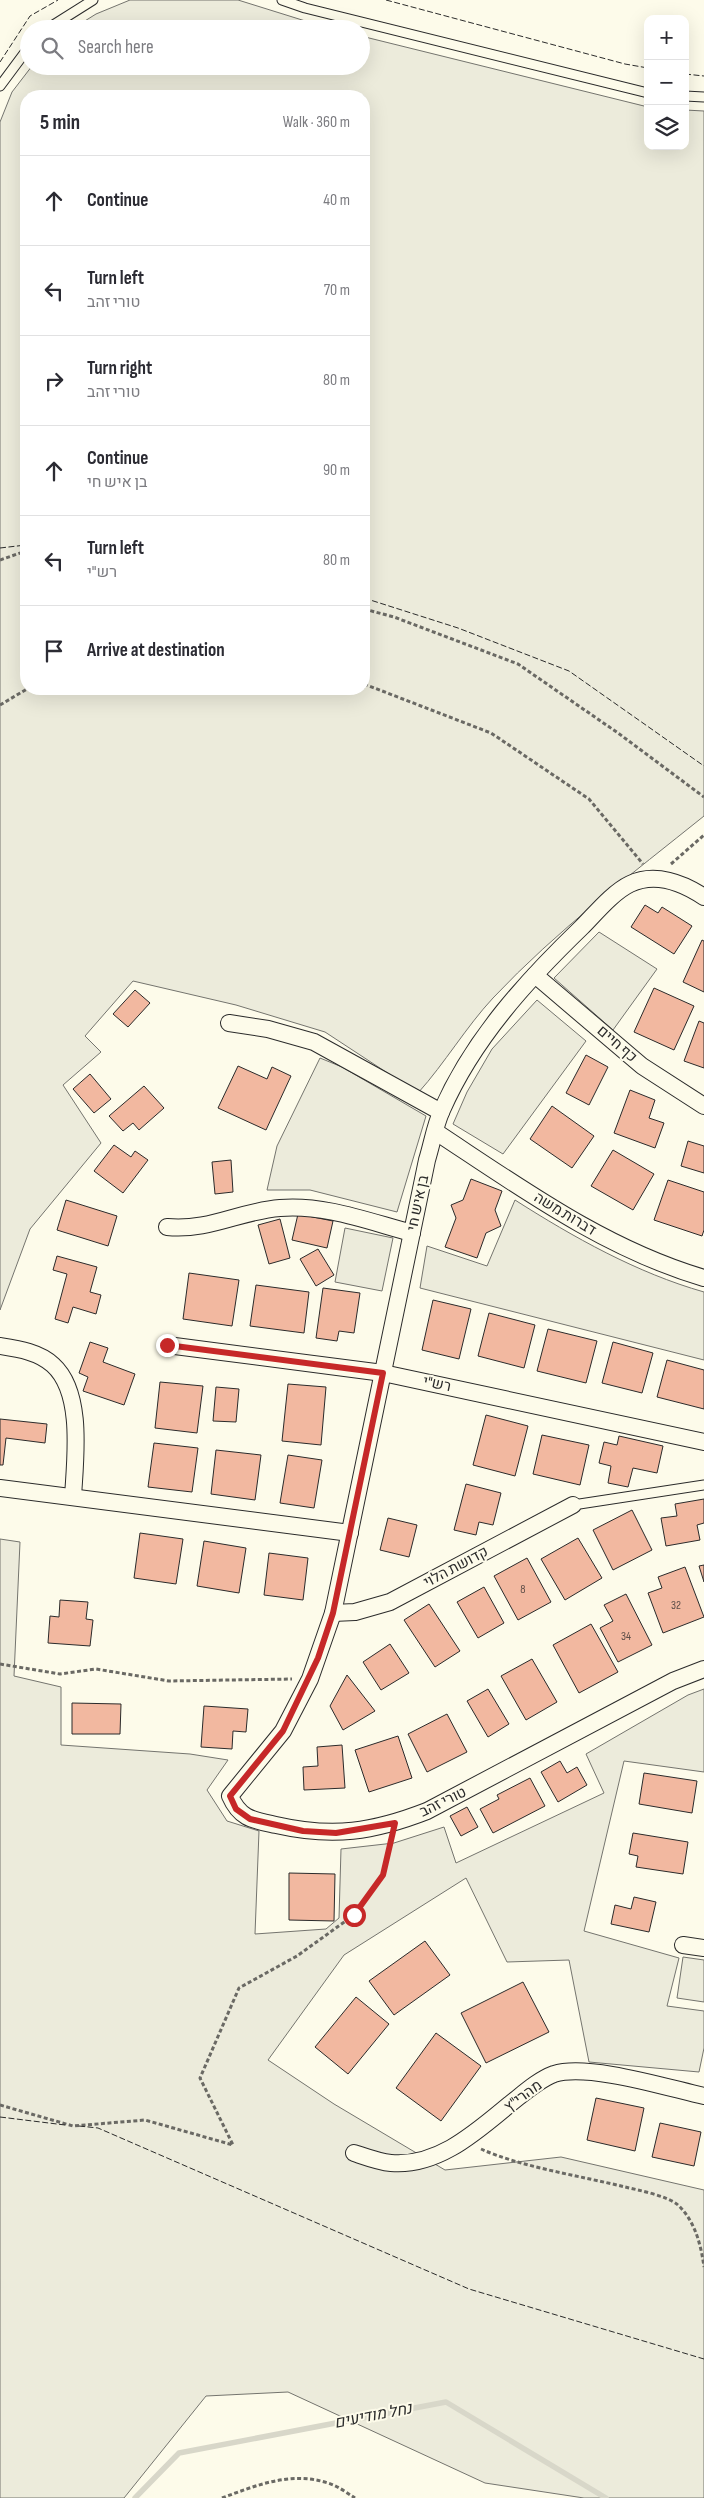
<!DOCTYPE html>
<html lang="en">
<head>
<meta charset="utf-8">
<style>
	:root { --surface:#fff; --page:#f2f2f3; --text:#2b2b33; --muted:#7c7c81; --line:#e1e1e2 }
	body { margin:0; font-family:"Sofia Sans Condensed",Heebo,sans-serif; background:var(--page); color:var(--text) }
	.controls { position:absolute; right:15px; top:15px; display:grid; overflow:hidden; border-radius:10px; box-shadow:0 5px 20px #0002 }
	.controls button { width:45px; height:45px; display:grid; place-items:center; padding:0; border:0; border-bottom:1px solid var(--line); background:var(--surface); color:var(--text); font:25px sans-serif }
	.stop { position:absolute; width:15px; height:15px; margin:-11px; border:4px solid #c62828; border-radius:50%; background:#fff }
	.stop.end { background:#c62828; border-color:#fff; box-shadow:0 1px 5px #0008 }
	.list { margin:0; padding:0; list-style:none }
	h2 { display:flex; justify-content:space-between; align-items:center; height:65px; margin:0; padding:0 20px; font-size:21px }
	h2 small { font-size:16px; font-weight:400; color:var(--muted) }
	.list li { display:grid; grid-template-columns:32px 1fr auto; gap:15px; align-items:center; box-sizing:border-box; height:90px; padding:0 20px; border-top:1px solid var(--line) }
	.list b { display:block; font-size:19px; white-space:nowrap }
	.list p { margin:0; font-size:16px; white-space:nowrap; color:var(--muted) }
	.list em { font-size:16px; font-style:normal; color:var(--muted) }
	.icon { flex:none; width:28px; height:28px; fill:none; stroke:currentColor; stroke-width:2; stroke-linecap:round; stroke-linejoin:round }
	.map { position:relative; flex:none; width:704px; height:2498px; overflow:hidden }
	.search { position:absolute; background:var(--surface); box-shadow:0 5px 20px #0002; left:20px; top:20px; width:350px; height:55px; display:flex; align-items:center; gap:12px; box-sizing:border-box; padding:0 18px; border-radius:28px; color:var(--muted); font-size:19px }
	.panel { position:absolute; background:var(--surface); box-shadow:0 5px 20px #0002; left:20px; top:90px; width:350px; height:605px; border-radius:20px }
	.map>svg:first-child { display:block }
	.green { fill:#ecebdb; stroke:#74746e; fill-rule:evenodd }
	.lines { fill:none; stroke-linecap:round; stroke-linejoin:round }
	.stream { stroke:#d8d7c9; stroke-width:5.5 }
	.building { fill:#f2b8a0; stroke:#2b2b2b }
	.lane-casing { stroke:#2b2b2b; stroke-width:11 }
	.street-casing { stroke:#2b2b2b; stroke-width:18 }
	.path { stroke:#6a6964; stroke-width:3; stroke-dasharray:4 2.5; stroke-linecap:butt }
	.lane { stroke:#fdfbea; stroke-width:9 }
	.street { stroke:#fdfbea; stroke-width:16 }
	.fence { stroke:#2b2b2b; stroke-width:1; stroke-dasharray:6 2.5; stroke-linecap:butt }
	.route { stroke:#c62828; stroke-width:6 }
	.labels { text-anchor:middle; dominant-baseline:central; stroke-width:4; stroke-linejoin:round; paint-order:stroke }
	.number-label { font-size:12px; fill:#5d4e48 }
	.street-label { font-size:15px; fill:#2b2b2b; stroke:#fdfbea }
	.water-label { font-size:16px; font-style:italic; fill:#2b2b2b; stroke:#fdfbea }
</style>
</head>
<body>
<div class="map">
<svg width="704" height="2498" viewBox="0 0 704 2498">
	<rect width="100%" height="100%" fill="#fdfbea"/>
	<g class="green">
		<path d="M130,0H238L331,29H72L96,14Z"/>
		<path d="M361,36L648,107V146H685V110L704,111V816C632,874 557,930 493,998C466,1027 445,1063 418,1093L325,1032L236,1005L133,981L85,1036L101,1052L63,1085L101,1143L30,1229L0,1310V122L12,92L32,66H361ZM26,96H364V689H26Z"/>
		<path d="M599,932L657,969L613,1030L554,978Z"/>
		<path d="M537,1000L586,1041L503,1154L453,1124L467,1092L492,1049Z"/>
		<path d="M320,1058L342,1067L426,1116L397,1212L310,1190H267L277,1146Z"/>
		<path d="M515,1200C573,1237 637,1273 704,1292V1360L420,1288L427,1246L487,1266Z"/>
		<path d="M345,1228L393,1238L382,1291L335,1282Z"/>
		<path d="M0,1539L20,1542L14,1676L61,1687V1745L190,1754L228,1760L207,1790L227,1821L259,1831L255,1934L326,1929L339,1918L341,1849L394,1843L444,1827L456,1863L604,1793L586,1754L688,1695L704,1689V1772L624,1761L584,1931L679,1958L667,2006L704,2011V2048L699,2072L589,2062L569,1960L507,1962L466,1878L344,1955L268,2060L334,2104L445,2170L561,2157L704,2190V2498H584L485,2483L288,2392L206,2396L124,2498H0Z"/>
		<path d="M683,1957L704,1960V2002L677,1998Z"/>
	</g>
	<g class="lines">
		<path class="stream" d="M135,2498L179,2453L446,2402L606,2498"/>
	</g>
	<g class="building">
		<path d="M645,905L658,913L662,907L692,926L674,954L631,927Z"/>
		<path d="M702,940L704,941V992L683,982Z"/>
		<path d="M654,988L694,1006L674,1050L634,1032Z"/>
		<path d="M135,990L150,1003L128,1027L113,1014Z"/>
		<path d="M699,1021L704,1023V1068L684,1061Z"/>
		<path d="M586,1055L608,1067L589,1105L566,1093Z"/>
		<path d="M238,1066L267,1079L272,1067L291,1076L266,1130L218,1108Z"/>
		<path d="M90,1074L111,1099L94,1113L73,1089Z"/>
		<path d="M144,1086L164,1108L139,1130L133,1123L123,1131L109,1116Z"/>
		<path d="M630,1090L655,1100L649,1118L664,1123L655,1148L614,1133Z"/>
		<path d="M552,1106L594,1136L572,1168L530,1139Z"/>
		<path d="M688,1141L704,1146V1173L681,1166Z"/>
		<path d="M114,1145L131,1157L135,1151L148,1160L123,1193L94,1171Z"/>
		<path d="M613,1150L654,1174L633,1210L591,1186Z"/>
		<path d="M231,1160L233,1192L215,1194L212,1162Z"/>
		<path d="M471,1179L502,1191L495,1210L501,1226L486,1233L477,1258L445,1247L456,1218L451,1205L463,1200Z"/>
		<path d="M668,1180L704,1192V1230L702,1236L654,1220Z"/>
		<path d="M66,1200L117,1216L108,1246L57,1230Z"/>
		<path d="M298,1214L333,1221L327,1248L292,1240Z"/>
		<path d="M280,1219L290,1258L269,1264L258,1225Z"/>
		<path d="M318,1249L334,1275L316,1286L300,1259Z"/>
		<path d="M57,1256L97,1267L90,1292L101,1295L96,1314L73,1307L68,1323L55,1319L67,1274L53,1270Z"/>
		<path d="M189,1273L239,1280L232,1326L183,1319Z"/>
		<path d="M256,1285L309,1292L304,1333L250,1326Z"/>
		<path d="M323,1288L360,1293L354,1333L339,1331L337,1341L316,1338Z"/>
		<path d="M433,1300L471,1309L459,1359L422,1350Z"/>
		<path d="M489,1313L535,1325L524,1368L478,1356Z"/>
		<path d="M548,1329L597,1341L586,1383L537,1371Z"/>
		<path d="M90,1342L108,1348L103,1362L135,1374L124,1405L83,1391L88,1377L79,1373Z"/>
		<path d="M613,1342L653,1353L642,1393L602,1383Z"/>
		<path d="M667,1360L704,1370V1409L657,1397Z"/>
		<path d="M160,1382L203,1386L197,1433L155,1428Z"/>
		<path d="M288,1384L326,1387L321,1445L282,1441Z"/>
		<path d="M216,1387L239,1389L236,1422L213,1421Z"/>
		<path d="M486,1415L528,1426L515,1476L473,1465Z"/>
		<path d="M0,1419L47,1424L45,1443L6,1438L3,1465H0Z"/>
		<path d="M542,1435L589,1445L580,1485L533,1474Z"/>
		<path d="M619,1436L663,1446L657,1473L633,1468L628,1487L608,1483L611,1466L599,1463L604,1442L617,1445Z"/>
		<path d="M154,1443L198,1448L192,1492L148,1487Z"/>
		<path d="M216,1450L261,1455L255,1500L211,1494Z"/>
		<path d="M288,1455L322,1460L314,1508L280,1503Z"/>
		<path d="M466,1484L501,1493L493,1525L479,1522L476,1535L454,1530Z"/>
		<path d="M704,1499V1523L697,1525L700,1540L666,1546L661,1518L677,1516L675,1504Z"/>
		<path d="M632,1510L652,1550L613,1570L593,1530Z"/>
		<path d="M388,1518L417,1525L409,1557L380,1550Z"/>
		<path d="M140,1533L183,1539L176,1584L134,1578Z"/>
		<path d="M578,1538L602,1578L565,1600L541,1559Z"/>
		<path d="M204,1541L246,1548L239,1593L197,1586Z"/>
		<path d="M269,1553L308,1558L303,1600L264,1595Z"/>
		<path d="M527,1558L551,1602L518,1620L494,1576Z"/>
		<path d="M704,1565V1582L699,1566Z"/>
		<path d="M685,1567L704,1617L663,1633L648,1593L662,1588L658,1577Z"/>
		<path d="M484,1587L504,1623L478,1638L457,1602Z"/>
		<path d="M626,1594L652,1645L618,1662L600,1628L613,1621L604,1605Z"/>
		<path d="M60,1600L88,1602L86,1619L93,1620L90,1646L48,1643L50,1616L59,1617Z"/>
		<path d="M429,1604L460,1651L435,1667L404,1620Z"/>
		<path d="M591,1624L618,1672L579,1693L553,1645Z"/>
		<path d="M390,1644L409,1673L381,1690L363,1662Z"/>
		<path d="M532,1659L557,1702L526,1720L501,1676Z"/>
		<path d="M347,1675L375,1711L343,1730L330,1706Z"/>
		<path d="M488,1689L509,1724L488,1737L467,1701Z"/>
		<path d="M72,1703L121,1704L120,1734H72Z"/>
		<path d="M204,1706L248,1709L246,1732L233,1731L232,1749L201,1747Z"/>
		<path d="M447,1714L467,1752L427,1772L408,1734Z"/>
		<path d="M398,1736L412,1778L369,1792L355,1750Z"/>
		<path d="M342,1745L345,1788L304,1790L303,1767L318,1766L317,1747Z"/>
		<path d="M560,1761L567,1773L577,1767L587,1785L558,1802L541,1772Z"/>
		<path d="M644,1773L697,1781L692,1813L639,1804Z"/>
		<path d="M530,1778L545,1806L493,1833L480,1809L499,1799L497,1795Z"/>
		<path d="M467,1807L478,1827L461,1836L450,1816Z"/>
		<path d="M633,1833L688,1842L683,1874L636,1867L638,1856L629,1854Z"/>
		<path d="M289,1873L335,1874L334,1921L289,1920Z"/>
		<path d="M634,1897L656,1902L649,1932L611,1924L615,1905L631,1909Z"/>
		<path d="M425,1941L450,1975L394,2015L369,1981Z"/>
		<path d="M523,1982L549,2032L486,2063L461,2013Z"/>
		<path d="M356,1997L389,2024L348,2074L315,2047Z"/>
		<path d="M436,2033L481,2066L441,2121L396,2088Z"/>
		<path d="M596,2098L644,2108L635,2151L587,2140Z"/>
		<path d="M660,2123L701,2132L694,2166L652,2157Z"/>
	</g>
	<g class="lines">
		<defs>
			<g id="lane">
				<path d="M282,0L305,8L648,93"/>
				<path d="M47,29L93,0"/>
				<path d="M0,86L29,47"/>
				<path d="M685,96L704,97"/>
				<path d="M573,1505L704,1485"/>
			</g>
			<g id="street">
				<path d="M704,897C683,883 655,872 630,884C613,892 595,914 582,927C527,980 473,1039 442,1110C435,1125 432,1144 427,1160L333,1613L310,1679L283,1731L230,1796C240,1819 253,1820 276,1825C333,1838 373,1832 427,1811L673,1681L704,1669"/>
				<path d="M535,975L642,1066L704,1106"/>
				<path d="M229,1023L268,1029L314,1042L441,1112"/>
				<path d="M436,1132C521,1188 605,1249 704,1278"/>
				<path d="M167,1227C210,1231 240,1211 280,1208C324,1204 370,1222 412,1233"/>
				<path d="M167,1345L383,1373L704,1442"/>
				<path d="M0,1346C19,1349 39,1352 53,1365C84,1393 75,1460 73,1497"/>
				<path d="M0,1488L350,1533"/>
				<path d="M333,1613L355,1612L390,1602L573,1505"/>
				<path d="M683,1945L704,1948"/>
				<path d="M354,2153C366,2157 379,2162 391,2163C438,2167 476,2132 510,2104C524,2093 538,2080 554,2074C588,2063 668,2088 704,2096"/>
			</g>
		</defs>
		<use href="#lane" class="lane-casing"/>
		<use href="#street" class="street-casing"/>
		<g class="path">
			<path d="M0,560L26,551"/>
			<path d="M364,609L394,617L518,664L618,733L704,797"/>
			<path d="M364,684L491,733L589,799L643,864"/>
			<path d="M0,705L27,689"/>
			<path d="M671,864L704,835"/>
			<path d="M0,1664L60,1674L96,1669L169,1681L292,1679"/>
			<path d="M0,2105L73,2126L145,2120L233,2145L200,2078L239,1988L297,1956L354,1915L383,1875L391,1841"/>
			<path d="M481,2149C521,2167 581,2176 625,2187C638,2190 668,2196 678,2205C695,2221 701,2245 704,2267"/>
			<path d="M222,2498C257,2485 291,2471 328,2483C338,2486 347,2493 355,2498"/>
		</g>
		<use href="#lane" class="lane"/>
		<use href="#street" class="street"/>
		<g class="fence">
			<path d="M386,0L625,64L648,68"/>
			<path d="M0,62L30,16L58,0"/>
			<path d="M685,74L704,76"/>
			<path d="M0,548L26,545"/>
			<path d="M364,598L458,628L569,671L704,766"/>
			<path d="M0,2117L65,2125"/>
			<path d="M79,2126L98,2128L469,2289L704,2359"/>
		</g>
	</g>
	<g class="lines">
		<path class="route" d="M167,1345L383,1373L333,1613L318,1658L283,1731L230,1796L236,1809L250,1819L303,1831L336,1833L395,1823L383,1875L354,1915"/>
	</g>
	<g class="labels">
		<g class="number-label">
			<text x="523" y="1589">8</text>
			<text x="676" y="1605">32</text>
			<text x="626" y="1636">34</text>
		</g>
		<g class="street-label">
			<text transform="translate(617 1044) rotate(41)">כף חיים</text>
			<text transform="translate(418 1203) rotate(-78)">בן איש חי</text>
			<text transform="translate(565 1214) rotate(31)">דברות משה</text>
			<text transform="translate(437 1384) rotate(12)">רש"י</text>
			<text transform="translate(456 1567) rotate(-28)">קדושת הלוי</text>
			<text transform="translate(443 1802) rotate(-26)">טורי זהב</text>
			<text transform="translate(523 2096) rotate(-36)">מהרי"ץ</text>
		</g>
		<g class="water-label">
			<text transform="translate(373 2416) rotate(-11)">נחל מודיעים</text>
		</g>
	</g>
</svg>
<div class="controls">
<button>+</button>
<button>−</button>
<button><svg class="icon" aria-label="layers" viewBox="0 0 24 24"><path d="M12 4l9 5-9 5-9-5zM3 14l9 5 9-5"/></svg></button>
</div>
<div class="stop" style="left:354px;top:1915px"></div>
<div class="stop end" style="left:167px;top:1345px"></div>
<div class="search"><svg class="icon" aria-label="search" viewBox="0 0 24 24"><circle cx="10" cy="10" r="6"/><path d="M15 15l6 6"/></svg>Search here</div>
<section class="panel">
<h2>5 min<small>Walk · 360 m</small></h2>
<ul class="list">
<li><svg class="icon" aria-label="ahead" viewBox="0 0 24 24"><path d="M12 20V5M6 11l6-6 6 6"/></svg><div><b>Continue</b></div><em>40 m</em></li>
<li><svg class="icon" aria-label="left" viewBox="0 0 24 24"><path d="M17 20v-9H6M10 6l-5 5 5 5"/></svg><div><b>Turn left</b><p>טורי זהב</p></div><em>70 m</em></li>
<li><svg class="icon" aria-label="right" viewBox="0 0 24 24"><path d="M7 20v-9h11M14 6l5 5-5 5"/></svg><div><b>Turn right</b><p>טורי זהב</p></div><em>80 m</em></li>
<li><svg class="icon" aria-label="ahead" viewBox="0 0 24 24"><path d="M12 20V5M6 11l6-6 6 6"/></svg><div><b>Continue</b><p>בן איש חי</p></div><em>90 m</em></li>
<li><svg class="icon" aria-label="left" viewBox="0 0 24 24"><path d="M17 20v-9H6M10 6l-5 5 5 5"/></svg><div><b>Turn left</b><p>רש&quot;י</p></div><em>80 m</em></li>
<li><svg class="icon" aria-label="arrive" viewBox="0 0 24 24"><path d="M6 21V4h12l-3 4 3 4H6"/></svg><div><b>Arrive at destination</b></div></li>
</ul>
</section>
</div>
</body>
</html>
